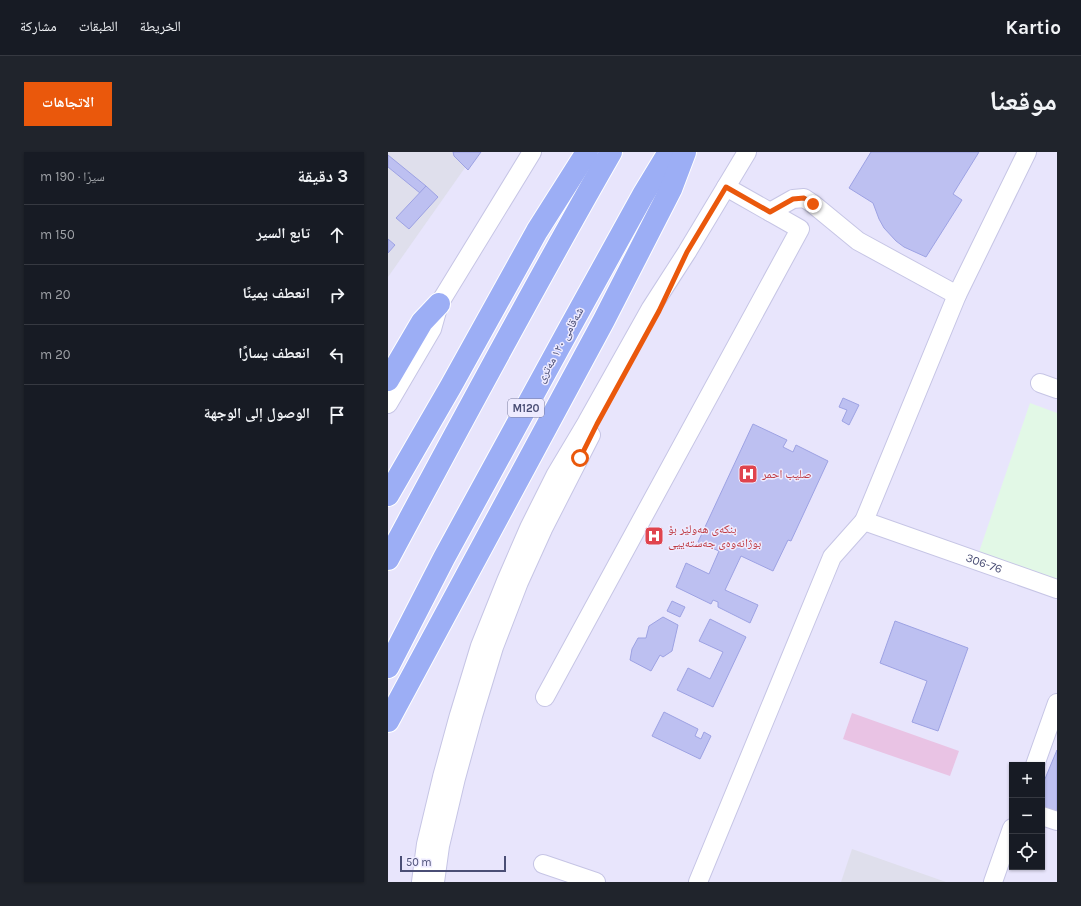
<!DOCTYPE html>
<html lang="ar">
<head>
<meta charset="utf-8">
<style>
	:root { --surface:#171b24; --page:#20242c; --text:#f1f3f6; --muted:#9ea1a6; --line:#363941; --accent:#ea580c }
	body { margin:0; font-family:Karla,"Noto Naskh Arabic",sans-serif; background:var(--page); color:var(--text); direction:rtl }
	.controls { position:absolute; right:12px; bottom:12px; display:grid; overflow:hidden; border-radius:0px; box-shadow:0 1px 3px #0004 }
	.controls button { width:36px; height:36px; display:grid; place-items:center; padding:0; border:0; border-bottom:1px solid var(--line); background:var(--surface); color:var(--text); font:20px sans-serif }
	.scale { position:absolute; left:12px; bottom:10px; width:106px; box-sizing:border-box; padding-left:4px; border:2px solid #4a4e75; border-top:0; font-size:11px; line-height:14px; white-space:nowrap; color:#4a4e75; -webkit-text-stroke:3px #eeebff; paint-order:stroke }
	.stop { position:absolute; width:12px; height:12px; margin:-9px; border:3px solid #ea580c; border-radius:50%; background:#fff }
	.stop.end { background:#ea580c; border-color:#fff; box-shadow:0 1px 4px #0008 }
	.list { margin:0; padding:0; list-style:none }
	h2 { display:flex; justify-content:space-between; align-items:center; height:52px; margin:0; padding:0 16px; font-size:17px }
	h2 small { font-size:13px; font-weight:400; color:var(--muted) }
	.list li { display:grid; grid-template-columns:26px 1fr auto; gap:12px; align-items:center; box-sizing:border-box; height:60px; padding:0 16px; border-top:1px solid var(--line) }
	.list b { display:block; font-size:15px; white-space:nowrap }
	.list em { font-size:13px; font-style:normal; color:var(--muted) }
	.icon { flex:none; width:22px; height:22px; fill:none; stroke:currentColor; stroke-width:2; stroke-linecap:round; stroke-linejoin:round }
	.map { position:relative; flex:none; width:669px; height:730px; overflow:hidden; direction:ltr; border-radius:0px }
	header { display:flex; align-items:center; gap:24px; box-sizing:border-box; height:56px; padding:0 20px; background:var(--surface); border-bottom:1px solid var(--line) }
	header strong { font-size:19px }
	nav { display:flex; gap:22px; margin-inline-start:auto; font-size:14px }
	.intro { display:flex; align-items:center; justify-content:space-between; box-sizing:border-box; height:96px; padding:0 24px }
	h1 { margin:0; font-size:28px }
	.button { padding:10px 18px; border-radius:0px; background:var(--accent); color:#fff; font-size:14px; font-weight:700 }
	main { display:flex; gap:24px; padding:0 24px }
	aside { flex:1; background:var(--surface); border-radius:0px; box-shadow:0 1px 3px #0004 }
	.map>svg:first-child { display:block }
	.industrial { fill:#dfdfec }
	.education { fill:#e2f8e6 }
	.green { fill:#e9c3e4 }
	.building { fill:#bdc0f1; stroke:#9da2e3 }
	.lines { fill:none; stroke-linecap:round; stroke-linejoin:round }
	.minor-casing { stroke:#c6c5e5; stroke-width:20 }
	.highway-casing { stroke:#fff; stroke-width:24 }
	.minor { stroke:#fff; stroke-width:18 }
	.highway { stroke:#9caef5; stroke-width:22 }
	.route { stroke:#ea580c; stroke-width:5 }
	.labels { text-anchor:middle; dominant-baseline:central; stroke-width:3; stroke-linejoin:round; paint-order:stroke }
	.shield { fill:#eeebff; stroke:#7b7d9e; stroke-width:1 }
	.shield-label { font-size:11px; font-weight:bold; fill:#4a4e75 }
	.street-label { font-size:12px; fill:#4a4e75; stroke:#eeebff }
	.health-label { font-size:12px; fill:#be3a42; stroke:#eeebff; text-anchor:start }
</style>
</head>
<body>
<header>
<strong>Kartio</strong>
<nav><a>الخريطة</a><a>الطبقات</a><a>مشاركة</a></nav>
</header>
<div class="intro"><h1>موقعنا</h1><a class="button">الاتجاهات</a></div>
<main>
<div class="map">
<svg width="669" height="730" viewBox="0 0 669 730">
	<rect width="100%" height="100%" fill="#e8e5fc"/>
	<g class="industrial">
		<path d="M0,0H88L0,125Z"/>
		<path d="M464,697L558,730H453Z"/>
	</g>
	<path class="education" d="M642,251L669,261V430L590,403Z"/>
	<path class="green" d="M464,561L571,599L562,624L455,587Z"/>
	<g class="building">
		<path d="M65,0H93L80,18L66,4Z"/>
		<path d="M483,0H591L565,42L574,48L538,105L516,95L508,89L496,76L491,67L485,51L461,36Z"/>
		<path d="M0,3L38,34L32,41L0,15Z"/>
		<path d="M38,34L50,45L21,77L8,66Z"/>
		<path d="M0,87L7,93L0,101Z"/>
		<path d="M455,246L471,253L461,273L454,269L459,258L451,255Z"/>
		<path d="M365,272L399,288L395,295L405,300L408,293L440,309L403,389L400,388L385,419L353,404L337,438L370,453L362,471L330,455V450L325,448L323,452L288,435L298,411L321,422L331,399L310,390Z"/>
		<path d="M284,449L297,455L292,465L279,459Z"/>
		<path d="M275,465L290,473L284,499L275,505L272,503L263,519L242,508L244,497L250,486H258L261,474Z"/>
		<path d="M322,467L358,485L325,555L289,538L300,516L322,527L335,500L311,489Z"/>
		<path d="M507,469L580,496L550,579L524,570L539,529L492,511Z"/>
		<path d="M276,560L310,577L307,584L313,587L316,580L323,584L312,607L264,584Z"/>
		<path d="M669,598V661L654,656V634Z"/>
	</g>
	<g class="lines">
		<defs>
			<g id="minor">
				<path d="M382,60L405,47L416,46L425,52L470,89L569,143"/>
				<path d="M652,231L669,237"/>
				<path d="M0,252L44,177L51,152L144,0"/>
				<path d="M476,369L569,143L639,0"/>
				<path d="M157,545L412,77L338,35"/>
				<path d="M647,613L669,551"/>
				<path d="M654,664L669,669"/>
				<path d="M155,712L208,730"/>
				<path d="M33,730L38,692L54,625L71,563L92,494L118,429L141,376L168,322L199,270L263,156L299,100L359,0"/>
				<path d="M47,730L52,694L68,626L85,564L106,495L131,430L155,377L203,283"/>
				<path id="s1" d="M310,730L444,405L476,369L669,437"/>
				<path d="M605,730L624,676"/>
			</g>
			<g id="highway">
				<path d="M0,228L34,170L51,152"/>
				<path d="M0,343L63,234L149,79L199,0"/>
				<path d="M0,407C73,271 146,134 223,0"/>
				<path d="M0,515L56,406L181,177L255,43L281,0"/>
				<path d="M0,569L216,168L283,37L297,0"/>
			</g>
		</defs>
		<use href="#minor" class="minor-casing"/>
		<use href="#highway" class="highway-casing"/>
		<use href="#minor" class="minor"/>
		<use href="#highway" class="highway"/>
	</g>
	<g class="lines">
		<path class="route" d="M192,306L209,272L271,159L299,100L338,35L382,60L405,47L416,46L425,52"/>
	</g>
	<defs>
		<symbol id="hospital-square" viewBox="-11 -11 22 22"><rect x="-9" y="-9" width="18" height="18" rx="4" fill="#e0444e" stroke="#eeebff"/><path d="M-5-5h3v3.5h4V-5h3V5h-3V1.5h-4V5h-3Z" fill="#fff"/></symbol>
	</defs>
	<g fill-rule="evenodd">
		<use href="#hospital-square" x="349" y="311" width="22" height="22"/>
		<use href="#hospital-square" x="255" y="373" width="22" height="22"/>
	</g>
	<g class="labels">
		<rect class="shield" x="120" y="247" width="36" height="18" rx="3"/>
		<g class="shield-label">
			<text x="138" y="256">M120</text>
		</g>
		<g class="street-label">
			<text transform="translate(172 193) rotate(-61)">شەقامی ١٢٠ مەتری</text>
			<text stroke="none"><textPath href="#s1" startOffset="527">306-76</textPath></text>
		</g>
		<g class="health-label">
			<text x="374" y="322">صلیب احمر</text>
			<text x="280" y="377">بنکەی هەولێر بۆ<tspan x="280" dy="14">بوژانەوەی جەستەییی</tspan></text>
		</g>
	</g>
</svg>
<div class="controls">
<button>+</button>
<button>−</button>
<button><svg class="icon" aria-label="locate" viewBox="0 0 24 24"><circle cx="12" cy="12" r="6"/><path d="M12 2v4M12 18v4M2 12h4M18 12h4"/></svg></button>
</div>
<div class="scale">50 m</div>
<div class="stop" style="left:192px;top:306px"></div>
<div class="stop end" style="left:425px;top:52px"></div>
</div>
<aside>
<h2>3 دقيقة<small>سيرًا · 190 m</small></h2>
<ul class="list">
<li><svg class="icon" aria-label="ahead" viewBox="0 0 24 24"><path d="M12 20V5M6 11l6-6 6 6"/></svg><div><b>تابع السير</b></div><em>150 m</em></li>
<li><svg class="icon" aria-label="right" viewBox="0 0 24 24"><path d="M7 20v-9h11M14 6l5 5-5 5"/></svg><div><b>انعطف يمينًا</b></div><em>20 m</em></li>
<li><svg class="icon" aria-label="left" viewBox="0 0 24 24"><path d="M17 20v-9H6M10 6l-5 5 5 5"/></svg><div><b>انعطف يسارًا</b></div><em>20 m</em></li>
<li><svg class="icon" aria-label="arrive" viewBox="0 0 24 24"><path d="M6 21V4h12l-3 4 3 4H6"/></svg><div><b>الوصول إلى الوجهة</b></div></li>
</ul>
</aside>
</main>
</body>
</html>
